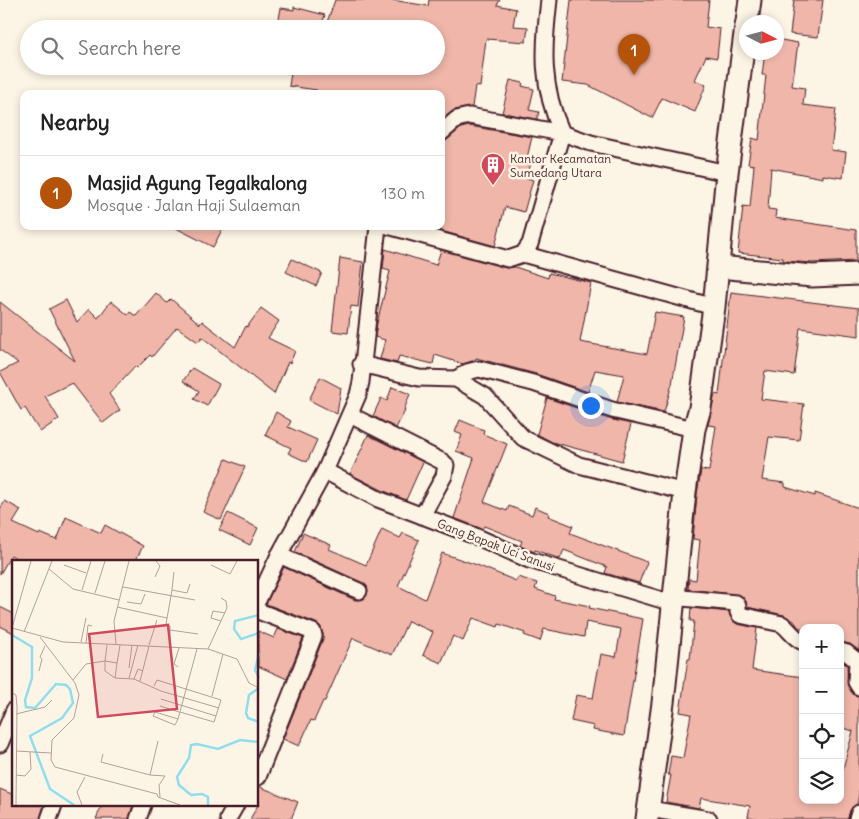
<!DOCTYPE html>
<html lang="en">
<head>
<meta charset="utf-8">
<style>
	:root { --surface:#fff; --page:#f2f2f2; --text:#222; --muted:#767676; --line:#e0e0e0; --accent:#b45309 }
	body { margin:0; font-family:Delius,sans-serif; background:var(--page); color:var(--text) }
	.controls { position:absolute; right:15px; bottom:15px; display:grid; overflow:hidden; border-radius:10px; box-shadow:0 2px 8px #0003 }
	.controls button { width:45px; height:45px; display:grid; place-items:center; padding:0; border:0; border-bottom:1px solid var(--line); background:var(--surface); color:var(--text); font:25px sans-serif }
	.compass { position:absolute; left:739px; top:15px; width:45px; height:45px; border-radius:50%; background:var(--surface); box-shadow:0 2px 8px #0003; rotate:96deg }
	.you { position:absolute; left:590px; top:405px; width:18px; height:18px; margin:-12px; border:4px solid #fff; border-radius:50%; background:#1a73e8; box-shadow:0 0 0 8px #1a73e833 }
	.badge { display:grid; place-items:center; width:32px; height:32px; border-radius:50%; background:var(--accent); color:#fff; font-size:16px; font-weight:700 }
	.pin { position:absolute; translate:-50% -41px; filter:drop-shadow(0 1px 2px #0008) }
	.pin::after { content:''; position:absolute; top:26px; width:18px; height:15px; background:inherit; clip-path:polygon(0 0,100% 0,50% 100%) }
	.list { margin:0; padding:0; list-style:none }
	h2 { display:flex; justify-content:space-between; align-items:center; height:65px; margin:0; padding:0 20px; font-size:21px }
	h2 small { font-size:16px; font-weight:400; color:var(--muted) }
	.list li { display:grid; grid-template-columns:32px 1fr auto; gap:15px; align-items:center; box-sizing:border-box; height:75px; padding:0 20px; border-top:1px solid var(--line) }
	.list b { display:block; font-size:19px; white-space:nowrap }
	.list p { margin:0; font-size:16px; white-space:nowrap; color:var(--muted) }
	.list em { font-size:16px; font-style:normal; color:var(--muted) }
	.icon { flex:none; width:28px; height:28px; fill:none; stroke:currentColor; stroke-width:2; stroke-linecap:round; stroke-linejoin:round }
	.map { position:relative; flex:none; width:859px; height:819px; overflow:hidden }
	.search { position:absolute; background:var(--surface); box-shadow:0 2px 8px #0003; left:20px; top:20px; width:425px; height:55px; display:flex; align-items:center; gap:12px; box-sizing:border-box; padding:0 18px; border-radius:28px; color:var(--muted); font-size:19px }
	.panel { position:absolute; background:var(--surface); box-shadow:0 2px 8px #0003; left:20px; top:90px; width:425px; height:140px; border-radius:10px }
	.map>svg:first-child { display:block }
	.building { fill:#efb6a9; stroke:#4a1f2b }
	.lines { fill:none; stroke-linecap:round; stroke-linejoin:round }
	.street-casing { stroke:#4a1f2b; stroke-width:19 }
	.secondary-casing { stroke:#4a1f2b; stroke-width:25 }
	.street { stroke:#fcf5e5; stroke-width:15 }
	.secondary { stroke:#fcf5e5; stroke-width:21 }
	.labels { text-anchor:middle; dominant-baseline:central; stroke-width:5; stroke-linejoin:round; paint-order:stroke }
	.poi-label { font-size:12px; fill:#4a1f2b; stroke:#fcf5e5; text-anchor:start }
	.street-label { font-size:12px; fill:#4a1f2b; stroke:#fcf5e5 }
	.inset-river { fill:none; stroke:#8fdded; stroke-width:2.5 }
	.inset-road { fill:none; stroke:#b59f9b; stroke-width:1 }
	.view { fill:#d1495b; fill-opacity:0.15; stroke:#d1495b; stroke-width:2.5 }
	.inset-edge { fill:none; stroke:#4a1f2b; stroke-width:2.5 }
</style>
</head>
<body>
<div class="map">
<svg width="859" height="819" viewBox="0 0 859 819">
	<rect width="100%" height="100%" fill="#fcf5e5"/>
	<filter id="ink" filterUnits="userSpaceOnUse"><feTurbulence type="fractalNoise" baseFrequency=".02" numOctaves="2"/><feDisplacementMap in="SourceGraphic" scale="10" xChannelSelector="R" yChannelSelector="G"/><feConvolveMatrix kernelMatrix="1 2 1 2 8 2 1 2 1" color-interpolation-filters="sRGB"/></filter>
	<g filter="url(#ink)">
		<g class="building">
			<path d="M335,0H392L428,6L429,0H500L497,5L516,9L513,26L528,27L526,42L486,39L480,87L475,86L472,107L454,110L441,120V94H317V90L289,86L292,66H436V29H337L326,25Z"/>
			<path d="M571,0H709L706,27L720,29L717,58L706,56L695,80L706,85L695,112L662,98L652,118L588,85L562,82Z"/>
			<path d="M794,0H823L818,37L790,34Z"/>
			<path d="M294,7L325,15L320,29H277L281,8L294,10Z"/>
			<path d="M776,39L798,43L792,86L805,88L803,105L836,109L831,150L846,152L843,178L823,175V178L771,168L768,209L776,210L775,218L856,230V261L812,263L785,261L783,260V258L738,253L743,206L750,207L754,165L748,164L752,138L759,140L766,75H762L765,52H776Z"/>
			<path d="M510,80L523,83L522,86L534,89L529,110L539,112L537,119L502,113Z"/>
			<path d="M469,126L532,137L527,158L532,159L527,178L533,180L524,212L505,207L495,246L441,231V142L447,140L461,128Z"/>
			<path d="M172,226H224L213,247Z"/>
			<path d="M385,249L436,265L441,250L506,268L515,267L548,278L549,273L591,283L580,342L647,354L655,312L684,317L672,384L664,412L617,402L624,375L595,370L588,392L536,374L476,358L475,360L463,364L435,355L433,364L399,356L397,363L380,359L385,340L375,337L377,323L390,271L383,269Z"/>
			<path d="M340,258L363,262L358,307L351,306L348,333L332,331Z"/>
			<path d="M292,259L322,273L316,286L286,272Z"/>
			<path d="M731,292L859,308V336L800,328L794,375L765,371L761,399L804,404L799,440L769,437L762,480L785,483V487L815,496V493L859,508V651L850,644L840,642V628H799L794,621L784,615L747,607L746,601L740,595L688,589L689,579L696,580L700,540L693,539L697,494L701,470L709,471L716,426L708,425L715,394L719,395Z"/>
			<path d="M156,293L167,303L171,299L200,324L202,321L235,347L246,326L247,327L261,308L279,321L268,338L295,351L290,363L288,362L274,394L202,337L198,342L177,327L152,357L150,355L137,368L135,366L109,394L120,410L103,423L72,383L45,396L59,419L40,432L25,408L21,410L0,372L18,363L0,350V302L75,361L49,309L66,300L77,322L89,309L98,318L111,301L128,315L130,312L136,316Z"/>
			<path d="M192,368L219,384L207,406L194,399L199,391L183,381Z"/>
			<path d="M320,377L341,388L337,414L309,400Z"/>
			<path d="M392,387L410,394L404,410L405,411L396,428L373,416L381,398L387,401Z"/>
			<path d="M547,398L609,419L631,424L622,461L552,442L537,434Z"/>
			<path d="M276,412L291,421L288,427L317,440L307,462L288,453L291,448L265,435Z"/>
			<path d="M460,420L484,430L483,434L507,444L484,502L507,511L509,506L532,515L535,507L549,513L548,516L573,526L570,533L647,562L639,583L605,573L607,567L564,550L560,559L535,550L534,552L530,550L520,546L522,541L484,526L482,529L454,518L474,458L456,451L462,435L455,432Z"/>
			<path d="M368,435L423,462L406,500L382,490L350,474Z"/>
			<path d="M226,459L245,467L221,520L203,512Z"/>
			<path d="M5,501L21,510L13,523L39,535L40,533L57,540L66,517L101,533L105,525L143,546L135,562H23L11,555L0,574V509Z"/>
			<path d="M228,513L258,528L250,545L219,530Z"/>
			<path d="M382,529L400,538L403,533L419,540L398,586L425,599L442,553L477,565L516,581L518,577L537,583L535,589L555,596L554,599L590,606L589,608L643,619L624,736L593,730L594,726L571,721L576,695L593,698L601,654L616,657L621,629L586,622L584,637L544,629L540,641L524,635L525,633L499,624L498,627L473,618L463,641L453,636L441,663L423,655L433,632L408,621L392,655L353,638L325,701H323L314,721L311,720L299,746L283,739L323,639V634L320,626L316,623L266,604L284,567L355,600L364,599L368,591L367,586L363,583L295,552L303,533L331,545L329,549L366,565Z"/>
			<path d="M0,607L14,614V633L0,626Z"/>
			<path d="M691,608L729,612L732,620L737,624L757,628L752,670L803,677V800H840V780L853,731L840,727V661L847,665L848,686L854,695L859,696V794L857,804L850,810L848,819H761L748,817L750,806L701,798L699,808L666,802L671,775H668L671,756L683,758L691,714L680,712L688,659H690L694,621H690Z"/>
			<path d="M278,629L303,638L287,679L258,666V631L274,638Z"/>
			<path d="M258,786L298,802L291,819H250L258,805Z"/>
			<path d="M0,789L14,795V805H44L40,819H0Z"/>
			<path d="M102,805H133L129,819H96Z"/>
		</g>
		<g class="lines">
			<defs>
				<g id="street">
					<path d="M549,0C543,50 541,86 562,133L591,143L727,173"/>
					<path d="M388,226L508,259L523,254L530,244L562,133L469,116L457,119L441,133"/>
					<path d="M523,254L714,307"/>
					<path d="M361,364L419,378L456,379L485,396L523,438L579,465L685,492"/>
					<path d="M456,379L467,372L479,369L533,383L612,410L694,429"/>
					<path d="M350,415L443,462L446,465L444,476L422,516"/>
					<path d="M325,471L378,499L475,536L529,560L672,603"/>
					<path d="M279,555L359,591"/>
					<path d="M674,595L682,598L736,603L738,606V612L740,615L782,624C790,630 793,638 803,642"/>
					<path d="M258,600L279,555L325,471L358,395L361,382L378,226"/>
					<path d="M258,611L313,632L314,636L258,777"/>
					<path d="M840,651L847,653L857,661L856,682L859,687"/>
					<path d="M0,744L14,710"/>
					<path d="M649,809L709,819"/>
					<path d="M49,819L54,805"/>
					<path d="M138,819L143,805"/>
					<path d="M228,819L236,805"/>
					<path d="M857,819L859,813"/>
				</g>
				<g id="secondary">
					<path d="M747,22L750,0"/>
					<path d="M719,267L812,276L859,274"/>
					<path d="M647,819L663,703L685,492L694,429L700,408L714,307L727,173L746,26"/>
				</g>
			</defs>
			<use href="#street" class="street-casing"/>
			<use href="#secondary" class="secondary-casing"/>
			<use href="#street" class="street"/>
			<use href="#secondary" class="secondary"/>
		</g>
	</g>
	<defs>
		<symbol id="building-pin" viewBox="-11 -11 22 30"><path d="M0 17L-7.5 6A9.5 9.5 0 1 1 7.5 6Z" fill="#d1495b" stroke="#fcf5e5"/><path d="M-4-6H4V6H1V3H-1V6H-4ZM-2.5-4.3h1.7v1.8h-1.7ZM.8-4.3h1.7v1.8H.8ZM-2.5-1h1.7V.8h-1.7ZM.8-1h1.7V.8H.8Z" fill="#fff"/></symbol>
	</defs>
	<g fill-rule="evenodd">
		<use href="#building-pin" x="479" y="151" width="28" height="38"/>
	</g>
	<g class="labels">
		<g class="poi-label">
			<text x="510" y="158">Kantor Kecamatan<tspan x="510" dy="14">Sumedang Utara</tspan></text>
		</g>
		<g class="street-label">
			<text transform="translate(496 545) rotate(21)">Gang Bapak Uci Sanusi</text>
		</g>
	</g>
	<g transform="translate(12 560)">
		<rect width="246" height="246" fill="#fcf5e5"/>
		<path class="inset-river" d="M247,55L223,61L222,69L229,79L247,73M0,75L20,87V118L13,140L14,147L23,148L44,124L54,125L58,129L61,143L50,158L18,176L38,229L62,245M247,93L243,110L247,118M247,128L237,135L234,153L236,158L247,162M196,245V237L190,234L179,235L167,225L165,217L177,198L179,185L185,184L206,189L228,180L247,182"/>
		<path class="inset-road" d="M52,5L74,13M199,5L218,14L225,1M37,9L61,29L107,40M143,17L148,6L144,1M111,27L183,40M70,30L79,1M160,30L162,12M83,33L93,1M115,42L129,44L133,34M105,47L155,58M209,61L199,58L201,51L213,53M0,68L51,82L196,89L225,99L237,123L247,128M0,68L19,1M158,70L186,74M12,72L40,1M28,77L63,123L67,135L62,158L40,180L39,200L43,207L145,234L146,237L168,245M69,82L74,58M74,83L76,65L80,66M104,84L102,61L117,1M137,85L145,60M158,86V66L154,64L160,30L175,33L178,24M196,89L215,48L214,41L209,38M105,103L108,85M166,107L162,104L167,88M117,108L120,85M27,111L30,99L28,97L33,86M103,118L93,111V101L105,103L103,118L122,119L149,131L207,148M117,118L126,85M122,119L126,109L131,111M61,120L74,104L93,101L95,85M128,121L137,86M142,126L145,120L209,140L202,162L168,152M0,133L4,135L5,147L4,245M200,136L211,94M149,139L204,156M148,146L167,152M4,154L33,147L40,140M166,159L163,165L141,156L143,152L166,159L185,89M4,191L39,193M91,194L89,202L138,215L146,181M4,215L13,216L19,209L18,192M138,215L153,216L147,225L148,237M70,245L65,232L73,217"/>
		<path class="view" d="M156,65L165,149L86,157L77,74Z"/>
		<rect width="246" height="246" class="inset-edge"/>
	</g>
</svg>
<div class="controls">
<button>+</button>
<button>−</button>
<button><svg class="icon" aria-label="locate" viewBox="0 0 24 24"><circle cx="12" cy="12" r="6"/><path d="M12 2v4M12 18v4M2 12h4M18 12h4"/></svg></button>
<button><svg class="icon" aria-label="layers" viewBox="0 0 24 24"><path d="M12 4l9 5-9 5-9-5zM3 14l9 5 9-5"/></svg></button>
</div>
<svg class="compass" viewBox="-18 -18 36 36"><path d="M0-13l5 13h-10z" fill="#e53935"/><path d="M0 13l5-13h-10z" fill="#767676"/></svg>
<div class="you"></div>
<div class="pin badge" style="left:634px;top:75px">1</div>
<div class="search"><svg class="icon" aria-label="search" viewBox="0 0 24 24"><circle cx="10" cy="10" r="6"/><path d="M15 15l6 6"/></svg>Search here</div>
<section class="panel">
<h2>Nearby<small></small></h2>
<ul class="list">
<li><span class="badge">1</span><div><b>Masjid Agung Tegalkalong</b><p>Mosque · Jalan Haji Sulaeman</p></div><em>130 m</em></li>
</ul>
</section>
</div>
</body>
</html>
